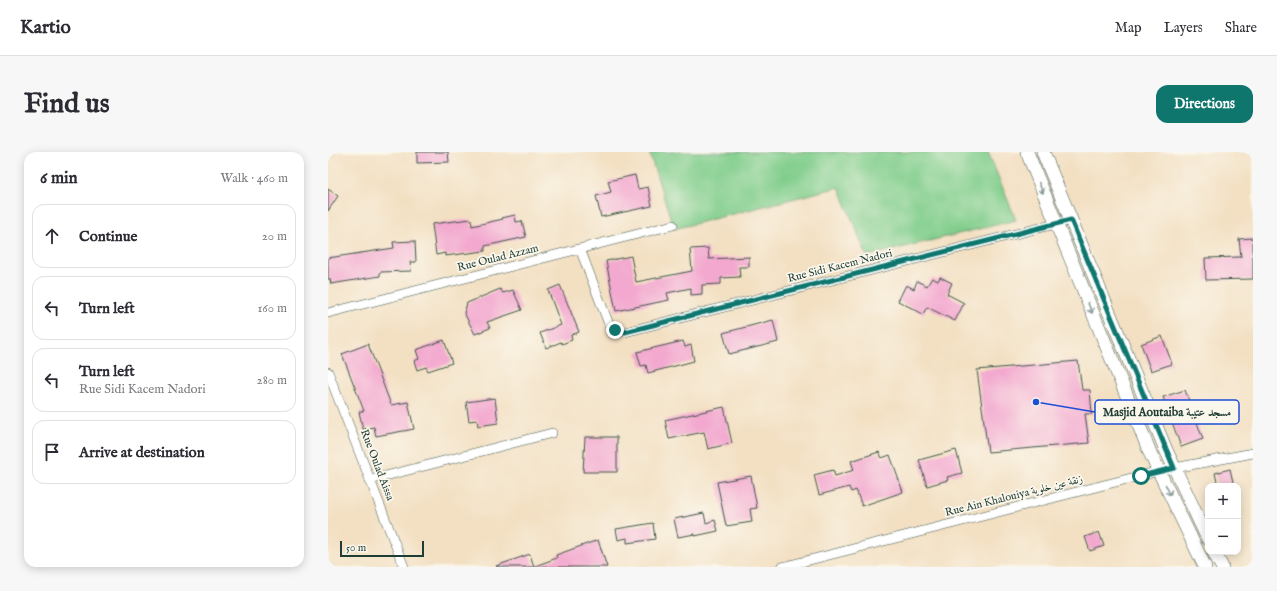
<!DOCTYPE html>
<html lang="en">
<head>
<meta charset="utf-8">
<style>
	:root { --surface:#fff; --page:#f7f7f7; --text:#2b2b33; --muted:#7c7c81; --line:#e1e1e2; --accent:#0f766e }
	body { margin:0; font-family:"IM FELL English",Amiri,serif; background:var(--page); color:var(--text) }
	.controls { position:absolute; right:12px; bottom:12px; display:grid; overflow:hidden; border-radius:8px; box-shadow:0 2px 10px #0003 }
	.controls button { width:36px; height:36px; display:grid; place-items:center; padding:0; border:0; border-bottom:1px solid var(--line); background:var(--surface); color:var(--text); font:20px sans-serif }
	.scale { position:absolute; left:12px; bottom:10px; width:84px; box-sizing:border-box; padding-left:4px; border:2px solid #1f3d34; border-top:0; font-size:11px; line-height:14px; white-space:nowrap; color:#1f3d34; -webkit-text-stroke:3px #fbf7ec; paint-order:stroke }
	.stop { position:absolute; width:12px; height:12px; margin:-9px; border:3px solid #0f766e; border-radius:50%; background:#fff }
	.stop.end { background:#0f766e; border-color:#fff; box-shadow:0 1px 4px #0008 }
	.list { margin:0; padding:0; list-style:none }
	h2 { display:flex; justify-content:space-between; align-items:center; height:52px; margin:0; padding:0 16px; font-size:17px }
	h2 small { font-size:13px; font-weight:400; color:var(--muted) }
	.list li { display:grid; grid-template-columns:26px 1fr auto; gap:12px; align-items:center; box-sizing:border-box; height:64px; margin:0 8px 8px; padding:0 8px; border:1px solid var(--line); border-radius:12px }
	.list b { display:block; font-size:15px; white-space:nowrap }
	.list p { margin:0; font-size:13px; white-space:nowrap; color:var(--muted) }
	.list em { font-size:13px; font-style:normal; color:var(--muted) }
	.icon { flex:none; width:22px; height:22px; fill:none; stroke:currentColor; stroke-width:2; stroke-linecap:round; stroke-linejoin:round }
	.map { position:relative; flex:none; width:925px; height:415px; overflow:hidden; border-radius:12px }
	header { display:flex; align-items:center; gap:24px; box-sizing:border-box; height:56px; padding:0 20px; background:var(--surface); border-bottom:1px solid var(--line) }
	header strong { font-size:19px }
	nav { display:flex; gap:22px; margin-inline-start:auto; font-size:14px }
	.intro { display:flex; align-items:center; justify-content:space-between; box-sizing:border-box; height:96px; padding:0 24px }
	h1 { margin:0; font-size:28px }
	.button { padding:10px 18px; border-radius:12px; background:var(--accent); color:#fff; font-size:14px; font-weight:700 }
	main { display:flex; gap:24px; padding:0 24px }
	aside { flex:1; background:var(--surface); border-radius:12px; box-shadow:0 2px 10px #0003 }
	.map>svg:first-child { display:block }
	.green { fill:#81ce8c; stroke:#508660 }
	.building { fill:#f3a9cf }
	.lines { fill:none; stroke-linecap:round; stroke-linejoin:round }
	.street-casing { stroke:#3f5549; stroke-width:10 }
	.secondary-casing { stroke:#3f5549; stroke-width:14 }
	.street { stroke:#fff; stroke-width:9 }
	.secondary { stroke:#fff; stroke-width:13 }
	.oneway { stroke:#8f9e9a }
	.route { stroke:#0f766e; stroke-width:5 }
	.labels { text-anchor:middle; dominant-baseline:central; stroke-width:3.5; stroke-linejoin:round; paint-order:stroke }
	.street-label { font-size:11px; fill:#1f3d34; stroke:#fbf7ec }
	.leader { fill:none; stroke:#1d4ed8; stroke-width:1.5 }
	.callout-dot { fill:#1d4ed8; stroke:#fbf7ec; stroke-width:1.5 }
	.callout { fill:#fbf7ec; stroke:#1d4ed8; stroke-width:1.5 }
	.callout-label { font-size:12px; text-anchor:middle; font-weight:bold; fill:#1f3d34 }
</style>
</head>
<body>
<header>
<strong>Kartio</strong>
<nav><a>Map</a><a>Layers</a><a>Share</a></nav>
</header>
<div class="intro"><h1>Find us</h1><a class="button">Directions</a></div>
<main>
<aside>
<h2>6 min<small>Walk · 460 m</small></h2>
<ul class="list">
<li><svg class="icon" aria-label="ahead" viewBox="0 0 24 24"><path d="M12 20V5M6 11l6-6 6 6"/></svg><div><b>Continue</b></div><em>20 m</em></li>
<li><svg class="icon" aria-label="left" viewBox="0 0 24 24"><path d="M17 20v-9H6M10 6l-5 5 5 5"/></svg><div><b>Turn left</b></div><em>160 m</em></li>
<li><svg class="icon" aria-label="left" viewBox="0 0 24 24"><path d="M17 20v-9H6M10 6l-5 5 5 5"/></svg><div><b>Turn left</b><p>Rue Sidi Kacem Nadori</p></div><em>280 m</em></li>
<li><svg class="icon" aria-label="arrive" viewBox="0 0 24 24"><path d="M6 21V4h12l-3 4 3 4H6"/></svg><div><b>Arrive at destination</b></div></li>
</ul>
</aside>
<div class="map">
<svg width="925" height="415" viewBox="0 0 925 415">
	<rect width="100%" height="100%" fill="#fbf7ec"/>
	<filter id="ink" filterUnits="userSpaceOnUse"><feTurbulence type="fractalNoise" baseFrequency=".025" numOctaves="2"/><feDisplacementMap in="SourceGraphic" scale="8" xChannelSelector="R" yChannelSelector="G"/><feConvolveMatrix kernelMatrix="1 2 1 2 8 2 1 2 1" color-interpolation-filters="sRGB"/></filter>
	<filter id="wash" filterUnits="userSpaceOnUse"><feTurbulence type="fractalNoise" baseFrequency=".012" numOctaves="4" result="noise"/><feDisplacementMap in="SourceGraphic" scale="16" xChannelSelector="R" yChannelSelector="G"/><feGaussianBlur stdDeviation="0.9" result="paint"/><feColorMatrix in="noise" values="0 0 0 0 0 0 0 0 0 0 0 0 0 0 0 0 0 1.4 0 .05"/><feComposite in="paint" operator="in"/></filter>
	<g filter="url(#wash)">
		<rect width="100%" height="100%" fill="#f3e0c3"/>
		<path class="green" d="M321,0H660L688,68L539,104L511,35L346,77Z"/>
		<g id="blocks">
			<g class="building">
				<path d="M89,0H120L121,10L89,11Z"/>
				<path d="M307,23L310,37L320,35L324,54L273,65L268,44L283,40L280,29Z"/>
				<path d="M0,37L10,44L0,59Z"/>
				<path d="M187,63L188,70L194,69L198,85L157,94V99L117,104V101L108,103L104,72L143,67L144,74L175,67L174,66Z"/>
				<path d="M925,86V127L878,128L877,106L913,105L911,87Z"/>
				<path d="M87,89L88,110H82L83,119L52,120V124L3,132L2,127H0V106L66,96L65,90Z"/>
				<path d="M380,96L381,107L421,105V115H411L412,125L393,126V132L374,133V142L363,143V136L339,141L341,148L288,159L278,109L303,104L308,130L364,119L362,97Z"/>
				<path d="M612,125L624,131L619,142L636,151L627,169L599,155L595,162L570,149L578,133L586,137L589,129L599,134L604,126L610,129Z"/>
				<path d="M232,133L251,180L243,183L244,188L234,192L233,190L218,196L212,181L233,173L220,138Z"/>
				<path d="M172,137L175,141L185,138L194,158L159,170L162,176L147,182L136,161L139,151Z"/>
				<path d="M445,168L450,190L401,202L395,181Z"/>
				<path d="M834,184L844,212L823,219L813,192Z"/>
				<path d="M116,188L124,211L100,219L98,215L89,218L86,209L91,207L88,198Z"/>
				<path d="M355,189L357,195L363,193L366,209L320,221L318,213L313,214L309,200Z"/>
				<path d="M40,192L63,253L80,250L86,277L48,284L46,275L35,277L31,260L36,259L14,202Z"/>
				<path d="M750,209L754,238H762L764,262H757L761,291L660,300L649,218Z"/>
				<path d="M857,238L875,287L853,295L835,245Z"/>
				<path d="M167,246L170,271L150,274L149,268L141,269L138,250Z"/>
				<path d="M396,255L404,291L380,297L376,280L341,287L337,268Z"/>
				<path d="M257,285H289V320H255Z"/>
				<path d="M628,298L634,321L619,325L620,328L599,334L591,308Z"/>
				<path d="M551,300L554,306L562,303L575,340L534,354L528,338L523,340L521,335L491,343L486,323L505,318L507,324L526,318L523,309Z"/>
				<path d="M902,317L905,330L890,334L887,321Z"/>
				<path d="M423,324L429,356L422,357L424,370L398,374L389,330Z"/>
				<path d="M376,361L378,371L387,368L390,379L367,384V382L350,385L346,367Z"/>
				<path d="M325,371L327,387L299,391V386L290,388L288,377Z"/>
				<path d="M771,380L776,394L762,399L757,385Z"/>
				<path d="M270,388L279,415H208L207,414L229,406L228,403Z"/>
				<path d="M202,402L206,415H169L168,414Z"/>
			</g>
		</g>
	</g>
	<g filter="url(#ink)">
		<use href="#blocks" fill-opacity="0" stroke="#3f5549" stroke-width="1"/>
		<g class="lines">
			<defs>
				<g id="street">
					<path d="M252,97L282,175L287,178L297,180L743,68"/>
					<path d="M0,161L345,73"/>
					<path d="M0,220L76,415"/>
					<path d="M42,328L224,281"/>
					<path d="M454,415L831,319L925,301"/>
				</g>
				<g id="secondary">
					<path d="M699,0L823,303L877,415"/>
					<path d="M715,0L838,298L880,387"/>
					<path d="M886,400L894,415"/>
				</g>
			</defs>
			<use href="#street" class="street-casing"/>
			<use href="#secondary" class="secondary-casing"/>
			<use href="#street" class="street"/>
			<use href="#secondary" class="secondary"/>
		</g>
		<defs><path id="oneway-shaft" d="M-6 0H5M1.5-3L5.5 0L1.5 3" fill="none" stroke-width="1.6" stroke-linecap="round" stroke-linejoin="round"/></defs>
		<g class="oneway">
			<use href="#oneway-shaft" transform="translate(713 36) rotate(68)"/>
			<use href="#oneway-shaft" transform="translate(762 156) rotate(68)"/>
			<use href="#oneway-shaft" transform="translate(840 338) rotate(65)"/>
		</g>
	</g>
	<g class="lines" filter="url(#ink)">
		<path class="route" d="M287,178L297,180L743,68L846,316L813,324"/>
	</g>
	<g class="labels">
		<g class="street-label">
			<text transform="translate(170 106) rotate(-14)">Rue Oulad Azzam</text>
			<text transform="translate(512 114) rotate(-14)">Rue Sidi Kacem Nadori</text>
			<text transform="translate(49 313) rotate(69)">Rue Oulad Aissa</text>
			<text transform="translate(686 344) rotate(-14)">Rue Ain Khalouiya زنقة عين خلوية</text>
		</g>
	</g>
	<path class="leader" d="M708 250L767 260"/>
	<circle class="callout-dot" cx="708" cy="250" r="4"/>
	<rect class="callout" x="767" y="248" width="144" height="24" rx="4"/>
	<g class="callout-label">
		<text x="839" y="264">Masjid Aoutaiba مسجد عتيبة</text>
	</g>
</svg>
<div class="controls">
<button>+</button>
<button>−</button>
</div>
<div class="scale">50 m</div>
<div class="stop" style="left:813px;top:324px"></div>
<div class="stop end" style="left:287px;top:178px"></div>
</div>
</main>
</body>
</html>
